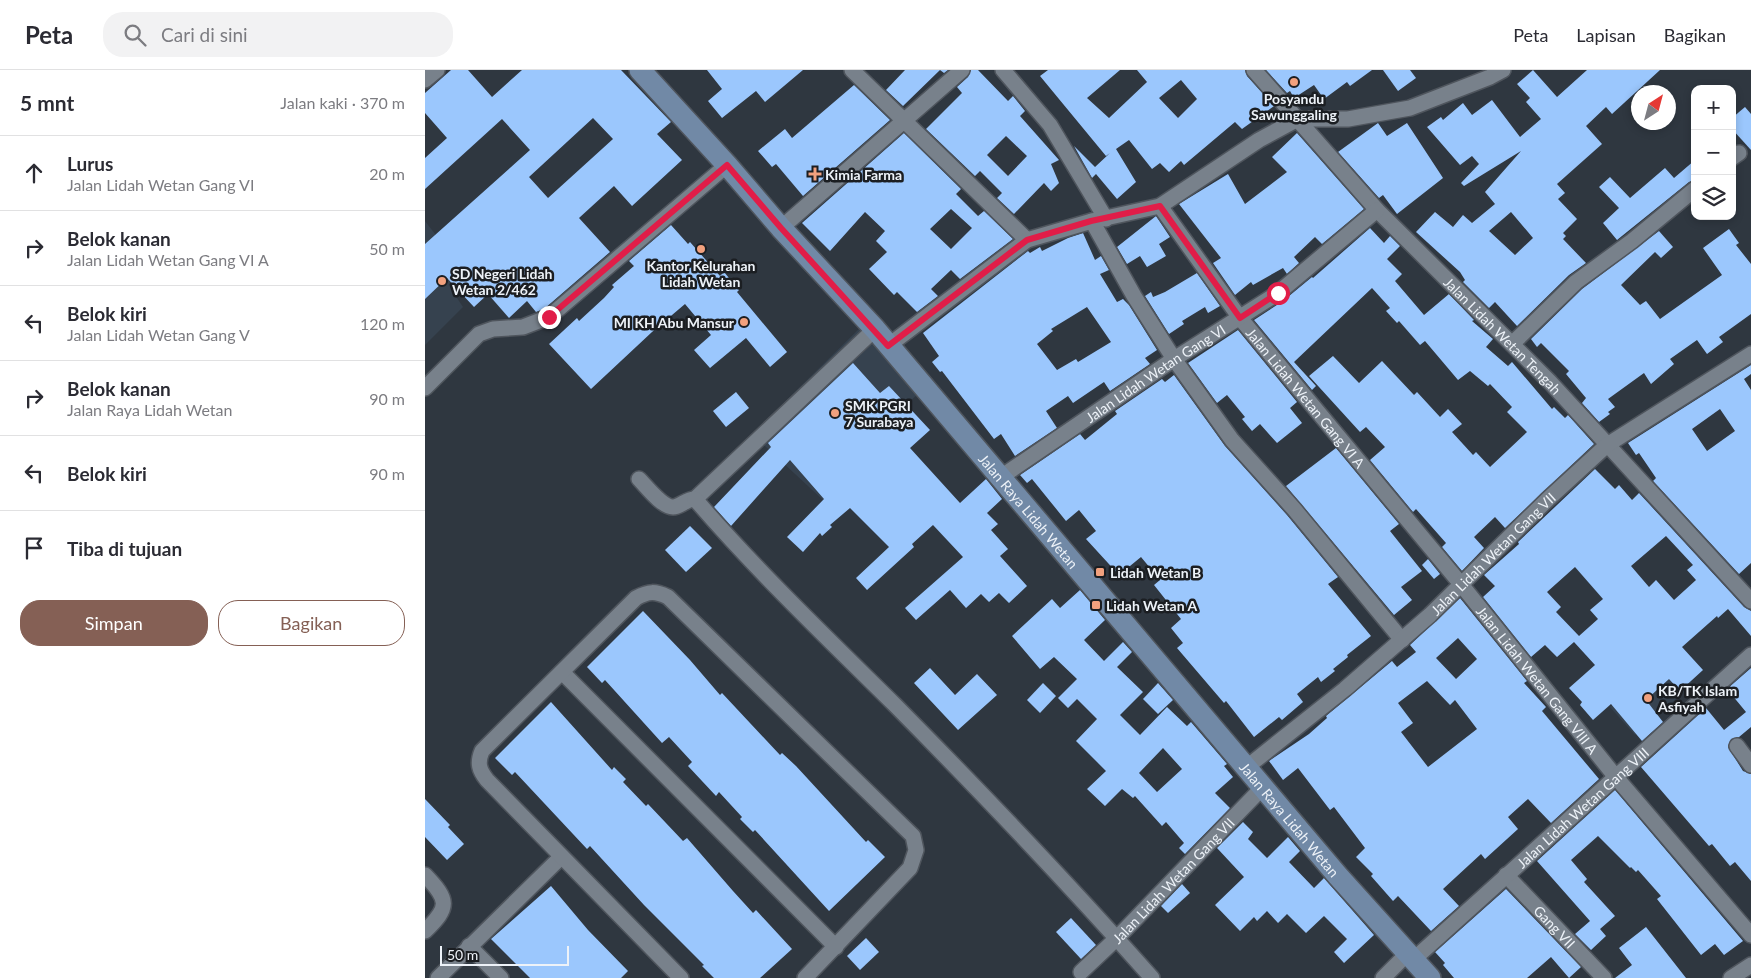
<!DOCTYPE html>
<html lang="id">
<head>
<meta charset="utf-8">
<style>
	:root { --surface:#fff; --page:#f2f2f3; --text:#2b2b33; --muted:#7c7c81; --line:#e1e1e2; --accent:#856055 }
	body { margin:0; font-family:Lato,sans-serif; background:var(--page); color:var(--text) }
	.controls { position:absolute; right:15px; top:15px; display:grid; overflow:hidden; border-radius:10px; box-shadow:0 2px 8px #0003 }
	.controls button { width:45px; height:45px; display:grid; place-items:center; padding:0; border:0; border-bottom:1px solid var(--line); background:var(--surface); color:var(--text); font:25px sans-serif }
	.compass { position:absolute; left:1206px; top:15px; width:45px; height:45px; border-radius:50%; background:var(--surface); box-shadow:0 2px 8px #0003; rotate:36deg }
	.scale { position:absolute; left:15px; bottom:12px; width:129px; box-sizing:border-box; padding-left:5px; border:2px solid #edf2f8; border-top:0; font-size:14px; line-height:18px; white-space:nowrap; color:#edf2f8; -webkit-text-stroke:4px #1b1e22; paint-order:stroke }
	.stop { position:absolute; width:15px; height:15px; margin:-11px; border:4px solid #e11d48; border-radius:50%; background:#fff }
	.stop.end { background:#e11d48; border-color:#fff; box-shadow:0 1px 5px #0008 }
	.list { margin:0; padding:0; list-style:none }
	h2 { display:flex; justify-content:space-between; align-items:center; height:65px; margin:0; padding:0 20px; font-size:21px }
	h2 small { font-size:16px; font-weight:400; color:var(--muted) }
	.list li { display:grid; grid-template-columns:32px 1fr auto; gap:15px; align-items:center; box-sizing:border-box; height:75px; padding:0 20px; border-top:1px solid var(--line) }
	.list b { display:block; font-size:19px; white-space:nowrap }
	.list p { margin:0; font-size:16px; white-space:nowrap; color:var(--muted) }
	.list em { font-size:16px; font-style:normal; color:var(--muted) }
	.actions { display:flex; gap:10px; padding:15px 20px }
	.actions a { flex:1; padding:11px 0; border:1px solid var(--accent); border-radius:20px; text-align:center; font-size:18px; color:var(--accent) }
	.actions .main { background:var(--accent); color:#fff }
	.icon { flex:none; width:28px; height:28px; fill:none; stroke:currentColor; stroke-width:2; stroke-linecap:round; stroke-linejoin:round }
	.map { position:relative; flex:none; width:1326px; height:908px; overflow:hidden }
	header { display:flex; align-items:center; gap:30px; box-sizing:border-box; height:70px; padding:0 25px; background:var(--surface); border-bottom:1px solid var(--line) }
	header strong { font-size:24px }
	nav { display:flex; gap:28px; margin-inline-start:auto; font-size:18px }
	.search { width:350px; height:45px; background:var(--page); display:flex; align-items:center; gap:12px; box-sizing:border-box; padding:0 18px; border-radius:20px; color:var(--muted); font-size:19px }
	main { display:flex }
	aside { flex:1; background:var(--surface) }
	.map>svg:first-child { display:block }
	.built { fill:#36424f }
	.building { fill:#9bc7fd; fill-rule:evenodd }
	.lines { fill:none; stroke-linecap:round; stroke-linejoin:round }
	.street-casing { stroke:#4f555d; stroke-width:18 }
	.secondary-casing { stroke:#4f555d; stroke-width:24 }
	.street { stroke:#78818b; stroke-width:15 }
	.secondary { stroke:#7189a6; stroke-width:21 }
	.route { stroke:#e11d48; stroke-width:6 }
	.poi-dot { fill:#f2a17e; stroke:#1b1e22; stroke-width:2 }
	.labels { text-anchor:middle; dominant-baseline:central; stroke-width:5; stroke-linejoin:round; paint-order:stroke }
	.poi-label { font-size:14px; font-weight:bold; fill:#edf2f8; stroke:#1b1e22; text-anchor:start }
	.street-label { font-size:14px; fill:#edf2f8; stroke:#1b1e22 }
</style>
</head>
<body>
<header>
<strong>Peta</strong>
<div class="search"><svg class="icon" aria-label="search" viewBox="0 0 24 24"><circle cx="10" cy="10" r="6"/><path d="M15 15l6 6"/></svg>Cari di sini</div>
<nav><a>Peta</a><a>Lapisan</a><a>Bagikan</a></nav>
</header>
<main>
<aside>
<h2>5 mnt<small>Jalan kaki · 370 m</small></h2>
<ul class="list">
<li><svg class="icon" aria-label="ahead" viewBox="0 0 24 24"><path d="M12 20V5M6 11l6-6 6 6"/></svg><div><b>Lurus</b><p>Jalan Lidah Wetan Gang VI</p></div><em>20 m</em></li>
<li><svg class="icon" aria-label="right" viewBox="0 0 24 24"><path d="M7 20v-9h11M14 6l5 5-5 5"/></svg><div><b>Belok kanan</b><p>Jalan Lidah Wetan Gang VI A</p></div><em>50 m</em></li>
<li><svg class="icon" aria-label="left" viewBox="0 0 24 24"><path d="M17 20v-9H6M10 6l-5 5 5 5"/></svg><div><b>Belok kiri</b><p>Jalan Lidah Wetan Gang V</p></div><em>120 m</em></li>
<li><svg class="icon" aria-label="right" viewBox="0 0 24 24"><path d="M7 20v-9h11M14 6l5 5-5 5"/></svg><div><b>Belok kanan</b><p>Jalan Raya Lidah Wetan</p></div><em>90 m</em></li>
<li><svg class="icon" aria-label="left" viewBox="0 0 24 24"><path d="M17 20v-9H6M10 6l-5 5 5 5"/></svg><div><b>Belok kiri</b></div><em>90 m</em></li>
<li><svg class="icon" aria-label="arrive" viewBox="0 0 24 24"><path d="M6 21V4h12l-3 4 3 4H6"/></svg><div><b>Tiba di tujuan</b></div></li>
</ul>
<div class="actions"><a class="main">Simpan</a><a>Bagikan</a></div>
</aside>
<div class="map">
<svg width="1326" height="908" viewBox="0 0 1326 908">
	<rect width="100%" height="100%" fill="#2f3740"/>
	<g class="built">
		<path d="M0,151L41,204L26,219L38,237L0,275Z"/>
		<path d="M435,258L494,323L445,368L454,379L398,430L327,364Z"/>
		<path d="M1241,584L1268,614L1210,665L1185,637Z"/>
	</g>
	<g class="building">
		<path d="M26,0H43L67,27L97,0H196L246,52L232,64L257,90L207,136L189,116L154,148L185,182L119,239L111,242L102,231L84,248L63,224L49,237L22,208L0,229V174L105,80L77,49L0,119V88L22,68L0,43V23ZM168,48L188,69L123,128L104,107Z"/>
		<path d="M282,0H378L340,32L331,21L297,48L283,31L297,19Z"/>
		<path d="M480,0H523L519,3L515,0L478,36L461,20Z"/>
		<path d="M546,0H553L583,31L588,26L600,41L595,46L634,90L626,94L634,113L626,121L619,113L589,144L572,128L577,123L555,101L550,106L501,59L537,23L532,17L543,7ZM581,66L602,86L583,106L562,85Z"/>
		<path d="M623,0H695L662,28L684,48L722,12L712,0H820L822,6L849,36L817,59L810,52L759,95L756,91L744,102L735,93L727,99L704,70L691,79L711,112L692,129L671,104L667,108L649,76L670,97L685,83L681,86L615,6ZM756,10L772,29L753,48L734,28Z"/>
		<path d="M841,0H947L925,16L922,12L899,29L889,15L869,28L865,21L862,23Z"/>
		<path d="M958,0H985L991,8L973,21Z"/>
		<path d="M1108,0L1132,27L1162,0H1235L1187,44L1181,37L1161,56L1177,74L1132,114L1140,123L1133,129L1152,149L1138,163L1141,166L1138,169L1161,193L1144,205L1092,256L1070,232L1064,238L1038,212L1040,210L1035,202L991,162L1010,142L1028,157L1038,145L1047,153L1070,134L1060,122L1096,81L1039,116L1036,113L1054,94L1047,86L1035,95L1002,57L1016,47L1018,50L1038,33L1047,45L1067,30L1095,67L1116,49L1101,32L1105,28L1092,14ZM1086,142L1108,168L1090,185L1064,161Z"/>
		<path d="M429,15L465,50L378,126L351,94L347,97L333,81L360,59L367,68Z"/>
		<path d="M1320,37L1326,44V80L1307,59V48Z"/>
		<path d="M953,53L962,66L982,53L1018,108L972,144L958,125L954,128L913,82Z"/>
		<path d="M479,63L536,119L531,124L553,146L559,141L588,169L535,209L526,200L506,219L513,226L492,242L472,222L469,225L444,199L462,182L451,171L460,161L440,142L405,181L377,153ZM526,139L547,158L526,179L505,159Z"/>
		<path d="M872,63L939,139L897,174L890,167L869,187L874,193L862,204L858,198L828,215L826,212L810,225L788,193L796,188L754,134L803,104L820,134L862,102L847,87Z"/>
		<path d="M1270,90V110L1264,112L1192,170L1178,153L1194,138L1174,117L1185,107L1205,128L1240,98L1249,108Z"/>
		<path d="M731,146L745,167L734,174L741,186L722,197L715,186L702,194L692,177Z"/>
		<path d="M246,155L263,174L265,172L295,206L299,202L314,220L312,222L362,282L345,297L321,268L285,298L269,280L286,265L260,234L227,262L166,319L124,274L152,248L154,251L179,228L189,217L187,215L209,196L204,191Z"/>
		<path d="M945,158L959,173L965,166L975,176L962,189L977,204L970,211L999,245L1024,224L1049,250L1047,251L1068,269L1061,277L1083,296L1087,292L1127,339L1129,337L1140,348L1143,345L1169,374L1080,458L1070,447L1049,467L1059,478L1037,501L1017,477L1021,473L991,439L988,442L945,390L960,377L941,357L935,362L884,306L908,286L934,313L957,291L989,325L992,322L1015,347L1023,339L1037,354L1027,362L1048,385L1051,382L1065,397L1102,362L1082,342L1087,337L1065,314L1063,316L1045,301L1033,310L1000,271L995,275L974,251L972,253L961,241L965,238L947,218L869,292L891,316L887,320L829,250L858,231L887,207L888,208Z"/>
		<path d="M1304,159L1314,173L1311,175L1326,194V244L1294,267L1298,272L1282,284L1272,270L1245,289L1249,294L1226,314L1219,303L1183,329L1190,337L1183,342L1185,344L1174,352L1157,333L1161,328L1141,304L1144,301L1116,273L1112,277L1106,269L1157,219L1234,161L1248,177L1236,188L1230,182L1196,215L1215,235L1221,231L1235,249L1297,205L1278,178Z"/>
		<path d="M658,163L670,190L676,186L684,200L675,204L692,232L698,229L704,235L732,280L720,288L725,294L685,321L679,312L648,333L643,326L621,341L632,358L590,386L576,364L569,369L517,301L515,302L507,292L514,286L498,263L603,181L605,183L615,177L617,181L643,168ZM662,237L686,272L653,292L651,289L632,300L612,274L628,261L626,259Z"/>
		<path d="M772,203L795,236L783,243L780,237L757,251L759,254L744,264L720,226L726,222L728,227L740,222Z"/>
		<path d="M813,260L872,332L865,338L877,353L852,373L835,354L827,361L817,349L820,347L802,325L792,333L763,293Z"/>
		<path d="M428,293L455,323L464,316L505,360L485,378L535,433L561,409L577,429L562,443L573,454L566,460L583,479L575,486L602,516L584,533L574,523L564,532L556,524L541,538L525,520L491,550L480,538L538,487L508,455L487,474L489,477L442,520L431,508L464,477L425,438L405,455L407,457L397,466L395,463L378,482L362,467L399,429L365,390L306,456L289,437L346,377L343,373Z"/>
		<path d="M1326,295V304L1319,309L1326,320V493L1314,504L1228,411L1231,408L1214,383L1211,385L1203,373ZM1295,339L1310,361L1282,381L1267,359Z"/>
		<path d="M749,305L800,376L862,445L913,507L903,514L946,566L922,585L923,587L908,599L910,601L896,612L893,607L872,624L878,632L857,650L854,647L829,667L801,631L799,633L752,578L758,573L746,558L756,549L729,515L735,510L716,487L694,505L661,469L671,461L654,440L641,451L607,409L602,413L595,405L655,364L660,370L692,344L690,341L737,309L740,312Z"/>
		<path d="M311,322L324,338L301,357L288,341Z"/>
		<path d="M911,378L974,454L965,461L997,501L976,517L987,530L969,545L861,416Z"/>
		<path d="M1170,399L1190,419L1194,415L1207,430L1214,423L1319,537L1326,541V566L1303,539L1293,548L1292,546L1257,577L1278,600L1255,621L1244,609L1221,630L1238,652L1217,671L1186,634L1168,650L1155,635L1157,632L1144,618L1170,595L1149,572L1132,587L1120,575L1106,587L1058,527L1070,516L1059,505L1094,474L1093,472ZM1241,466L1268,495L1262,500L1271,510L1249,530L1231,510L1224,517L1206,496ZM1150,497L1178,529L1165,540L1173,549L1154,566L1131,542L1136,537L1122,522Z"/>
		<path d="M265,456L287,478L261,502L240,480Z"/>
		<path d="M1003,489L1015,504L1009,509L997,495Z"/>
		<path d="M655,520L680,550L659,570L679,591L698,572L707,582L692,597L718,622L695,645L715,665L742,637L762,656L766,652L802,694L799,696L808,707L790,723L805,738L760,784L754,778L759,773L741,752L737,756L710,726L708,728L697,719L680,736L662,719L681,701L651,671L672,649L652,629L643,638L633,628L652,609L629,587L615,599L587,566L627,529L635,538ZM738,678L757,699L732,722L714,703Z"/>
		<path d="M1035,528L1102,611L1099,613L1121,637L1117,641L1174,709L1126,753L1103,729L1083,747L1093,759L1060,789L1056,784L1018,819L1034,836L1006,861L973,826L968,831L946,806L948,804L931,787L940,778L909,737L905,740L873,698L858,710L844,691L884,664L902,648L901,646L967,591L972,597L991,582L985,575ZM1033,568L1052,589L1031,609L1011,588ZM1002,611L1025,635L1030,630L1052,659L1003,697L976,662L988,653L973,633Z"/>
		<path d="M218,541L265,590L295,625L297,623L355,685L357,683L371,696L441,772L443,770L460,787L404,841L330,760L328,762L315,749L317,747L294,722L291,726L263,696L267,692L244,667L237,673L180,610L177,613L162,597Z"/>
		<path d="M505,598L530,625L552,604L572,625L533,660L489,613Z"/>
		<path d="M1326,598V657L1314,667L1306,669L1303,677L1318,701L1326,704V811L1310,792L1305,796L1287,774L1284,776L1216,697L1281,638L1299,660L1321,642L1302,619Z"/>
		<path d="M618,613L631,626L615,643L602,630Z"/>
		<path d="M733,613L748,630L733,644L718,629Z"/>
		<path d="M126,632L187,700L189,697L201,709L198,712L221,736L223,734L258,771L262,768L308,821L328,843L331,840L367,879L335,908H289L277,896L279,895L219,835L165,776L162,779L90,702L87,705L70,688Z"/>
		<path d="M1190,720L1318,871L1299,885L1290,874L1276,885L1232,829L1236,826L1213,800L1211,802L1206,797L1205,798L1173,766L1146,790L1162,809L1159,812L1190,846L1175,859L1181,866L1166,880L1150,864L1165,851L1112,791Z"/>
		<path d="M0,729L25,755L23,757L39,774L22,790L0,767Z"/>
		<path d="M818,752L828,762L823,769L842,788L863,767L875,781L864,792L889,818L899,808L949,865L919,893L909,882L922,869L899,846L881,863L862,844L853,853L842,841L832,851L829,847L815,861L790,835L819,807L792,778Z"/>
		<path d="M757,814L765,823L743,843L736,836Z"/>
		<path d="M126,816L163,860L203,901L196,908H105L66,869Z"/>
		<path d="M1081,819L1156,897L1144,908L1126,887L1102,908H1029L1018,895L1020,893L1010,882Z"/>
		<path d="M646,848L671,875L656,889L631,862Z"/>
		<path d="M1221,857L1261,908H1190L1207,895L1194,878Z"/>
		<path d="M441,868L454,882L435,900L422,886Z"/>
	</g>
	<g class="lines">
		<defs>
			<g id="street">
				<path d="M427,0L602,170"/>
				<path d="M578,0L625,55L681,149"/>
				<path id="s1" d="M829,0L952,140L1125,312L1326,531"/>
				<path d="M0,10L12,0"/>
				<path d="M1307,88L1314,83"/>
				<path id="s2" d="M735,136L815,248L1035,513L1190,706L1326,865"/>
				<path d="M667,151L709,226L749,289L807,370L869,439L977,570"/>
				<path d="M356,158L537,0"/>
				<path d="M1087,274L1151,212L1207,171L1270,119"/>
				<path d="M463,276L602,170L667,151L735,136L834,70L873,49H923L985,38L1065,7L1078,0"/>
				<path d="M0,318L54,264L68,259L98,257L124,247L302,95"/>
				<path id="s3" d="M576,407L749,289L853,223L952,140"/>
				<path d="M214,409C221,416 237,437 248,437C255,437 261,429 270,429L450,259"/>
				<path d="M270,429C332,501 402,568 470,635C558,724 644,814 727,908"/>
				<path d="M137,602L411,877"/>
				<path d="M1312,676L1326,695"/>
				<path id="s4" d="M822,697L920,619L1005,545L1122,430L1182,375L1326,284"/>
				<path d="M0,805C24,830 25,837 0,861"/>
				<path id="s5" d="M1081,805L1179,908"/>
				<path d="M44,876L76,908"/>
				<path id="s6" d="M988,890L1326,585"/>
				<path id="s7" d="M656,902L692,868L839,716"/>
				<path d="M13,908L136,787"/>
				<path d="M256,908L62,710C54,700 52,693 57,681L211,528C224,521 230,521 243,527L488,766L491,780L485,798L380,908"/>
				<path d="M958,908L982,884"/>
				<path d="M1306,908L1326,895"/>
			</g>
			<g id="secondary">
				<path id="s8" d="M215,0L302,95L356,158L450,259L913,806L1005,908"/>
			</g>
		</defs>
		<use href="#street" class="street-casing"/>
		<use href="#secondary" class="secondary-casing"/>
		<use href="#street" class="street"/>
		<use href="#secondary" class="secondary"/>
	</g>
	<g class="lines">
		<path class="route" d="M124,247L302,95L356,158L463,276L602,170L666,151L735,136L815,248L853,223"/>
	</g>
	<g class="poi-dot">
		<circle cx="869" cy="12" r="5"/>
		<path d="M387.5 96.5h5v5h5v5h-5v5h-5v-5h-5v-5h5z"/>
		<circle cx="276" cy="179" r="5"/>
		<circle cx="17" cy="211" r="5"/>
		<circle cx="319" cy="252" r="5"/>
		<circle cx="410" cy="343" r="5"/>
		<rect x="670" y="497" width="10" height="10" rx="2.5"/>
		<rect x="666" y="530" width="10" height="10" rx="2.5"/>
		<circle cx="1223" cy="628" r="5"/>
	</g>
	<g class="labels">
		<g class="poi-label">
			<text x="869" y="28" text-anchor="middle">Posyandu<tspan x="869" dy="16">Sawunggaling</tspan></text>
			<text x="400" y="104">Kimia Farma</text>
			<text x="276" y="195" text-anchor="middle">Kantor Kelurahan<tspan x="276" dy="16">Lidah Wetan</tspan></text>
			<text x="27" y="203">SD Negeri Lidah<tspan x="27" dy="16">Wetan 2/462</tspan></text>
			<text x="309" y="252" text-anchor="end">MI KH Abu Mansur</text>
			<text x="420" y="335">SMK PGRI<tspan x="420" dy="16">7 Surabaya</tspan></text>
			<text x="685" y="502">Lidah Wetan B</text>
			<text x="681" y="535">Lidah Wetan A</text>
			<text x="1233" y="620">KB/TK Islam<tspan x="1233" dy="16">Asfiyah</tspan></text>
		</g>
		<g class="street-label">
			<text stroke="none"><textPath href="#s1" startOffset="364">Jalan Lidah Wetan Tengah</textPath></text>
			<text stroke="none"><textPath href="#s3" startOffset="186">Jalan Lidah Wetan Gang VI</textPath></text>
			<text stroke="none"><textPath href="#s2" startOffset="241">Jalan Lidah Wetan Gang VI A</textPath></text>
			<text stroke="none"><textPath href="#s8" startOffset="588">Jalan Raya Lidah Wetan</textPath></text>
			<text stroke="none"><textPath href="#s4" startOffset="326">Jalan Lidah Wetan Gang VII</textPath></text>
			<text stroke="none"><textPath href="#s2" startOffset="606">Jalan Lidah Wetan Gang VIII A</textPath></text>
			<text stroke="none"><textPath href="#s6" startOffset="228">Jalan Lidah Wetan Gang VIII</textPath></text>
			<text stroke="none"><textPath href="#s8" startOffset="992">Jalan Raya Lidah Wetan</textPath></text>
			<text stroke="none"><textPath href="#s7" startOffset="130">Jalan Lidah Wetan Gang VII</textPath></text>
			<text stroke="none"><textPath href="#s5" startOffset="71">Gang VII</textPath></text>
		</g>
	</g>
</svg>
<div class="controls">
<button>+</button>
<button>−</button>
<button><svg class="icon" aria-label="layers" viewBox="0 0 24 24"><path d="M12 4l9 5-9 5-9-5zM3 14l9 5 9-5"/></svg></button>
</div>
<svg class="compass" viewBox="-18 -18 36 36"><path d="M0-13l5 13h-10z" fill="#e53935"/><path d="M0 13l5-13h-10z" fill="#7c7c81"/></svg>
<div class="scale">50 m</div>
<div class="stop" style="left:853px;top:223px"></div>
<div class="stop end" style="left:124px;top:247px"></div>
</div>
</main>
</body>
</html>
